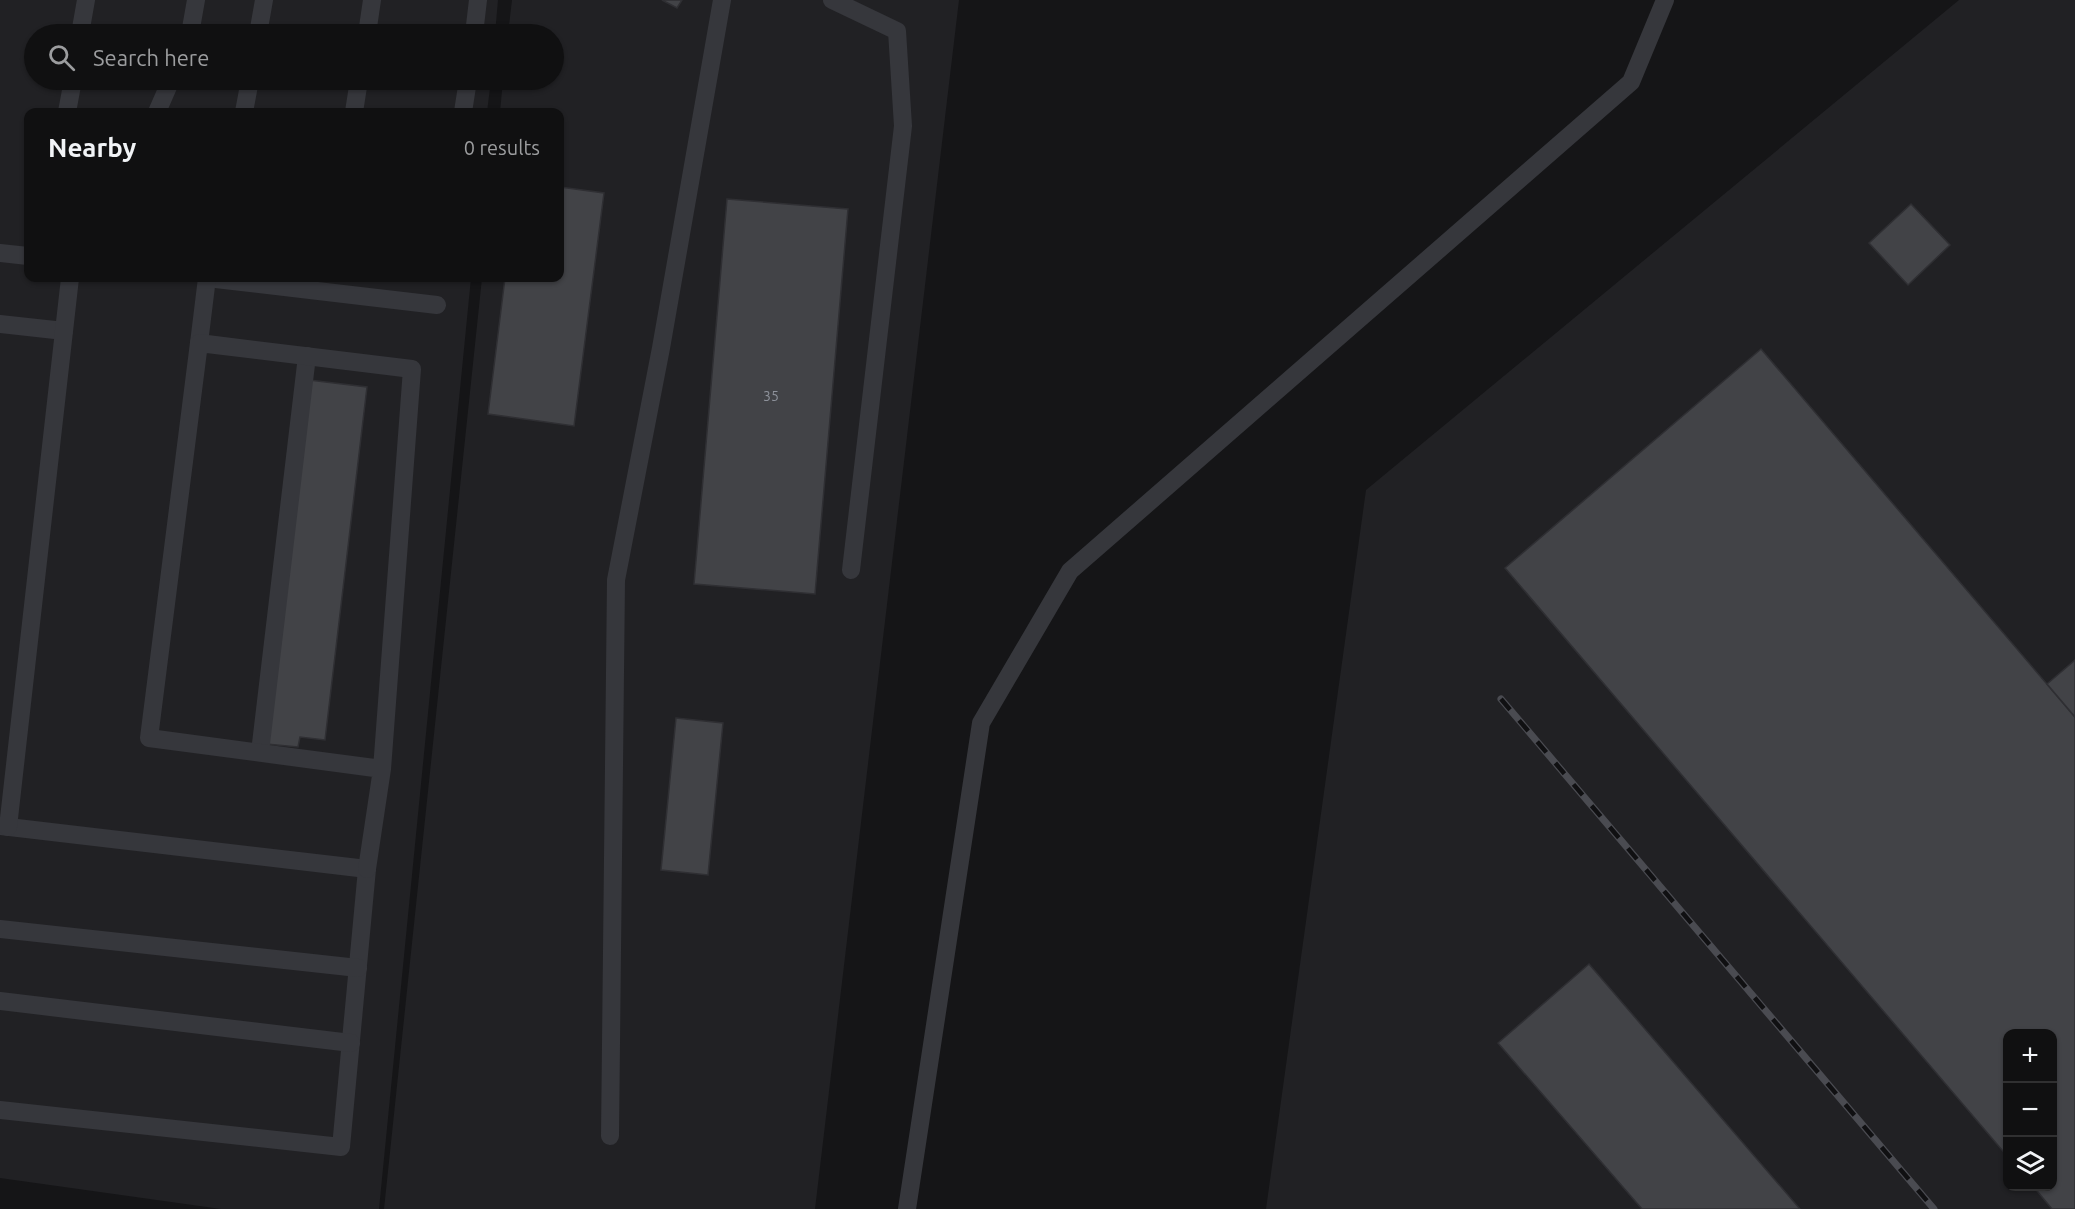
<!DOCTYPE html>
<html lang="en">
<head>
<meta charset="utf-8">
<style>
	:root { --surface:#101011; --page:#1e1e1f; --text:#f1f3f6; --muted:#9c9d9f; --line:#303031 }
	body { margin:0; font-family:Ubuntu,sans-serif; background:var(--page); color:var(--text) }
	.controls { position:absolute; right:18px; bottom:18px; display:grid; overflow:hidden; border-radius:12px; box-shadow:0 2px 4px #0004 }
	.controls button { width:54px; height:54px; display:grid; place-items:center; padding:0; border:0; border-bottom:2px solid var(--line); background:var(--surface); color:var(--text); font:30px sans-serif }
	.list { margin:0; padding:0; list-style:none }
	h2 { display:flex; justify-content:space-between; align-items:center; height:78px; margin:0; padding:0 24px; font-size:26px }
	h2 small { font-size:20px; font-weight:400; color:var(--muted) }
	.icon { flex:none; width:33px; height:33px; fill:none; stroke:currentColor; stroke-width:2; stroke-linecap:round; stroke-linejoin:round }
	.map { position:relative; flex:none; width:2075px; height:1209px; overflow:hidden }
	.search { position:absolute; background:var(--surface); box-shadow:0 2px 4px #0004; left:24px; top:24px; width:540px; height:66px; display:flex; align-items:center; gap:15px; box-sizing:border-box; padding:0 21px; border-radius:33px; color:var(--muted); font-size:22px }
	.panel { position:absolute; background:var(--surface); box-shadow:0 2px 4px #0004; left:24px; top:108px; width:540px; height:174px; border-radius:12px }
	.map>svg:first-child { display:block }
	.built { fill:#212124; fill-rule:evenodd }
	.building { fill:#424347; stroke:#2f2f33; stroke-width:1.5 }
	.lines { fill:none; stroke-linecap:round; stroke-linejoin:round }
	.lane { stroke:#36373c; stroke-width:18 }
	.rail-casing { stroke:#4a4b51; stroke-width:7 }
	.rail { stroke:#101012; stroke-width:4.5; stroke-dasharray:14; stroke-linecap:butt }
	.labels { text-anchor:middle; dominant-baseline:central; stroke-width:4.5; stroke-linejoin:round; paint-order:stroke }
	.number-label { font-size:14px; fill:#8e929b }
</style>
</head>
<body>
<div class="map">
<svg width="2075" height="1209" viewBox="0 0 2075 1209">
	<rect width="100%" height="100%" fill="#151517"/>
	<g class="built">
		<path d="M0,0H498L495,34H34V80H491L487,112H28V278H471L379,1209H221L0,1178Z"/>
		<path d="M512,0H959L815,1209H384L482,278H560V112H500L503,80H554V34H508Z"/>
		<path d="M1959,0H2075V1209H1266L1366,490ZM2008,1034H2052V1186H2008Z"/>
	</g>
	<g class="building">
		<path d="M662,0H682L677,8Z"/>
		<path d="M560,187L604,193L574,426L488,414L505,278H560Z"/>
		<path d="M727,199L848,209L815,594L694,584Z"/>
		<path d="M1911,204L1950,245L1908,285L1869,243Z"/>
		<path d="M1761,349L2075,717V1209H2052L2033,1186H2052V1034H2008V1157L1505,568Z"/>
		<path d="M309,380L367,387L325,740L300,737L298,747L266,744Z"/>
		<path d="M2075,660V717L2047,684Z"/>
		<path d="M676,718L723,723L708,875L661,870Z"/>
		<path d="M1589,964L1800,1209H1642L1498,1043Z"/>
	</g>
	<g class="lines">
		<g class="lane">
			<path d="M832,0L897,31L903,126L851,570"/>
			<path d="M80,34L86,0"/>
			<path d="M190,34L196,0"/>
			<path d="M258,34L264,0"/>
			<path d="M367,34L372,0"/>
			<path d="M474,34L478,0"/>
			<path d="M67,112L73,80"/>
			<path d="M157,112L171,80"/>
			<path d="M244,112L250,80"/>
			<path d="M354,112L359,80"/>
			<path d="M463,112L468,80"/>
			<path d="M0,253L28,256"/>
			<path d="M207,278L437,305"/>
			<path d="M0,324L64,331"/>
			<path d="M199,343L207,278"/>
			<path d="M260,752L307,356"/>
			<path d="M0,826L367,869L341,1147L0,1110"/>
			<path d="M8,827L70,278"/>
			<path d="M367,869L382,769L412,369L199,343L149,738L382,769"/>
			<path d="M0,929L358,968"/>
			<path d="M0,1001L351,1043"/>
			<path d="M610,1136L616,580L661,348L722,0"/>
			<path d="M907,1209L981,723L1070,571L1631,82L1665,0"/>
		</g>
		<defs>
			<path id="rail" d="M1501,699L1934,1209"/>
		</defs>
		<use href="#rail" class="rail-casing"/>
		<use href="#rail" class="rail"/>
	</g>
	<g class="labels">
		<g class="number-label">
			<text x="771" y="396">35</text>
		</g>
	</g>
</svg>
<div class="controls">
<button>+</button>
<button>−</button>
<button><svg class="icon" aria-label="layers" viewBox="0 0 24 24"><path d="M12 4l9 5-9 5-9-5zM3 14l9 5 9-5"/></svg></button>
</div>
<div class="search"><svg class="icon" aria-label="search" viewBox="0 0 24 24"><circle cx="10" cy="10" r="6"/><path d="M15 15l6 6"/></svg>Search here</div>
<section class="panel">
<h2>Nearby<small>0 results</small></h2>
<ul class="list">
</ul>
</section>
</div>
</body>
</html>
